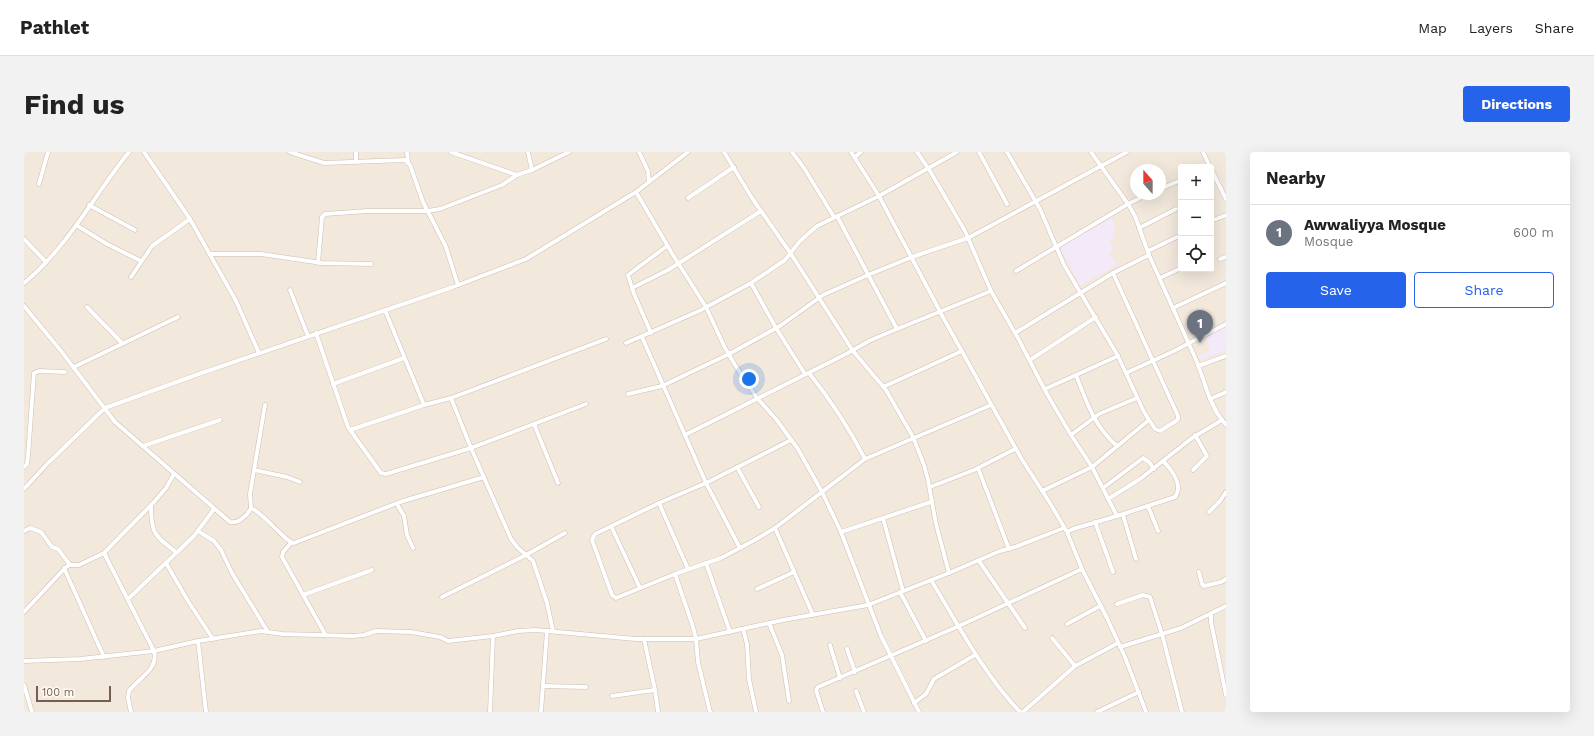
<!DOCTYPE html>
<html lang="en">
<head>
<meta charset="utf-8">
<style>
	:root { --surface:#fff; --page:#f2f2f2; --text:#222; --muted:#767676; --line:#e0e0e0; --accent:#2563eb }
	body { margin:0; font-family:"Work Sans",sans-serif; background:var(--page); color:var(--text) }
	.controls { position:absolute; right:12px; top:12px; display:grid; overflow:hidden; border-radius:4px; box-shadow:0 4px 16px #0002 }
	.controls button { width:36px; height:36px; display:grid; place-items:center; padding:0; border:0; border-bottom:1px solid var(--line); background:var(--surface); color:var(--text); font:20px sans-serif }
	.compass { position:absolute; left:1106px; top:12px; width:36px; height:36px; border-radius:50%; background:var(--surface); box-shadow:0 4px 16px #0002; rotate:339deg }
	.scale { position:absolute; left:12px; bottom:10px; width:75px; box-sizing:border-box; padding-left:4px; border:2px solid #745e52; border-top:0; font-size:11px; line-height:14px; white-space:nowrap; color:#745e52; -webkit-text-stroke:3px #fefaf3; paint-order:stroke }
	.you { position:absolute; left:725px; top:227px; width:14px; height:14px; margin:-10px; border:3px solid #fff; border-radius:50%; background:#1a73e8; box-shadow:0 0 0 6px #1a73e833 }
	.badge { display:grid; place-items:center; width:26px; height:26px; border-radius:50%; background:var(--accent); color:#fff; font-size:13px; font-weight:700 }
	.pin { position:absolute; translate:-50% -33px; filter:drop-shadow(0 1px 2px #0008) }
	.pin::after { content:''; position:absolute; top:21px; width:14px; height:12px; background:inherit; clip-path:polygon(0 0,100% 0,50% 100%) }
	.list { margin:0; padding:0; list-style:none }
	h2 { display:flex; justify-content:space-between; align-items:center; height:52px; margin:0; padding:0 16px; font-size:17px }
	h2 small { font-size:13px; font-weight:400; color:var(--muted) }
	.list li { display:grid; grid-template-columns:26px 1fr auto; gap:12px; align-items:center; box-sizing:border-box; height:56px; padding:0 16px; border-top:1px solid var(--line) }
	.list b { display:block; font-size:15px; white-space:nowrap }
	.list p { margin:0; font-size:13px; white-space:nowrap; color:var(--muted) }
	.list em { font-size:13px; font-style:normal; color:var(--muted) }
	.actions { display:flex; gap:8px; padding:12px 16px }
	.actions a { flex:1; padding:9px 0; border:1px solid var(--accent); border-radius:4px; text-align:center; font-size:14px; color:var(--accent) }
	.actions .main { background:var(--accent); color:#fff }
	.icon { flex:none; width:22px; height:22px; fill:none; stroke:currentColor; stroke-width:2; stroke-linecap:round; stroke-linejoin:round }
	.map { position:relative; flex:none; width:1202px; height:560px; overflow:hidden; border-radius:4px }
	header { display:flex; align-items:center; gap:24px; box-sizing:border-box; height:56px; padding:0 20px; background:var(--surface); border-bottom:1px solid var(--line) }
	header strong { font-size:19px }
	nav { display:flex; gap:22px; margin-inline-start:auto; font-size:14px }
	.intro { display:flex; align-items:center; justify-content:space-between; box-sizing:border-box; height:96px; padding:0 24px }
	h1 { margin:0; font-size:28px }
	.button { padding:10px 18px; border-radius:4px; background:var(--accent); color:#fff; font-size:14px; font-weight:700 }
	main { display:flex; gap:24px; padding:0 24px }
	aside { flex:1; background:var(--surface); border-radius:4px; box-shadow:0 4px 16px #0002 }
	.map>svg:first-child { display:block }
	.residential { fill:#f2e8dc; fill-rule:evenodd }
	.education { fill:#f3e9f8 }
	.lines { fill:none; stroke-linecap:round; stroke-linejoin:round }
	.minor-casing { stroke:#cdbeb3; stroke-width:5 }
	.minor { stroke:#fff; stroke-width:4 }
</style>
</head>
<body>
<header>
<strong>Pathlet</strong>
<nav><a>Map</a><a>Layers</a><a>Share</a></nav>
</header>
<div class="intro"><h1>Find us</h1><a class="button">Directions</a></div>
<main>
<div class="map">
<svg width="1202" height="560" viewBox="0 0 1202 560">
	<rect width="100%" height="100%" fill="#fbf6ed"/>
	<path class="residential" d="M0,0H1202V560H0ZM1157,15H1187V117H1157ZM1112,18H1136V42H1112Z"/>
	<g class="education">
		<path d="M1088,66L1092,78L1089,81L1091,86L1086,88L1090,98L1085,101L1093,113L1056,134L1036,95Z"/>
		<path d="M1202,174V198L1176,208L1175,203L1186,199L1182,183Z"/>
	</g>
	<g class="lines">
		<defs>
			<g id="minor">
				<path d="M120,0L166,67L212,149L235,201"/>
				<path d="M266,0L300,11L381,8L386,13L399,50L422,95L434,133"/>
				<path d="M332,0V9"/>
				<path d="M383,0L384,10"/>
				<path d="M427,0L493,23"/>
				<path d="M504,0L508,18"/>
				<path d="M615,0L624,19L625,30"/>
				<path d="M700,0L728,46L767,102L829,199L862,238L889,285L900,313L904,328L912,372L925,421"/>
				<path d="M768,0L780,16L810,65"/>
				<path d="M827,0L855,44L920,167L997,306L1026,351L1043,380"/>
				<path d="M893,0L906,19L941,79L967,139L995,188L1023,242L1047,283L1068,315L1125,268"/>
				<path d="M955,0L983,52"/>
				<path d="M983,0L1016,57L1040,113L1094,204L1120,260L1131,277L1136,279L1152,269L1154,267V264L1089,121"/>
				<path d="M1067,0L1104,52L1111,64L1125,103L1173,210L1186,247L1193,261L1202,273"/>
				<path d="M1179,0L1186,15"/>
				<path d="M831,5L837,0"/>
				<path d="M1187,17L1202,47"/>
				<path d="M15,32L24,0"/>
				<path d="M1136,37L1157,28"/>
				<path d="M612,40L649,103L682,155L701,196L711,213L733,246L752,267L774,297L798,340L817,380L857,484L895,560"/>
				<path d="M664,46L710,15"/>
				<path d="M65,53L111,78"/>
				<path d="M813,64L873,177"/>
				<path d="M1187,69L1202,63"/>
				<path d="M52,73L83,92L117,109"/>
				<path d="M1115,76L1152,57"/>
				<path d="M0,87L22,110"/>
				<path d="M1124,99L1157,83"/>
				<path d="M185,102H237L298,111L347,112"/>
				<path d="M1196,107L1202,105"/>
				<path d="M294,111L298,65L301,62L343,59H404L416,57L478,33L493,23L508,18L545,0"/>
				<path d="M992,119L1104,52L1124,42"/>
				<path d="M107,125L128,94L166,67"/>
				<path d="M1136,126L1157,116"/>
				<path d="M0,131C44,95 70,43 105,0"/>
				<path d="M727,131L752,176L781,222"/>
				<path d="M608,136L644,118L737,59"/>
				<path d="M266,138L284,184"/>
				<path d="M0,154L37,199L91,270L206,370C214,372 224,363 227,356L226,342L241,253"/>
				<path d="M63,155L98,191"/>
				<path d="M1149,156L1202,131"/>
				<path d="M361,158L400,253L427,246L582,187"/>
				<path d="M292,181L324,275L326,278L400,253"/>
				<path d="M627,181L610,142L604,123L643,94"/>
				<path d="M991,181L1089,121L1125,103"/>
				<path d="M618,185L682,331L716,396"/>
				<path d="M602,191L675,159L727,131L761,108L776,89L793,74L855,44L933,0"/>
				<path d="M1006,208L1072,165"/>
				<path d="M1174,214L1202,204"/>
				<path d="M50,215L154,165"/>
				<path d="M785,221C806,247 825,276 841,307"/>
				<path d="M1102,221L1148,200L1202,172"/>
				<path d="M1052,223C1063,251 1070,274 1093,294"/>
				<path d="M309,232L380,206"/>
				<path d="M859,235L938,199"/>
				<path d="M1021,237L1094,204"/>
				<path d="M604,242L638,234L705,202L756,174L799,143L844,123L888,105L944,86L1103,0"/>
				<path d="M427,246L447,296L487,387L493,395L509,409L523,451L529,479"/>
				<path d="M1186,247L1202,240"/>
				<path d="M510,272L534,331"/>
				<path d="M326,278L357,321L362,322L447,296L562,252"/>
				<path d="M661,283L822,202L847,188L873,177L967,139"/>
				<path d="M1047,283L1075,262L1113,246"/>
				<path d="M767,288L682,331L635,351L571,382L568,388L588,443L592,446L651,422L697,406L729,389L751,376L841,307L967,253"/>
				<path d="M119,294L196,268"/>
				<path d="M0,315L3,312L4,304L10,221L15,219L41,220"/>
				<path d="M713,315L735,355"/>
				<path d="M954,316L985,397"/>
				<path d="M230,318L263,325L276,330"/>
				<path d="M1169,318L1183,304L1171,283"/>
				<path d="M906,335L950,318L991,297"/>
				<path d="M1079,336L1119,306L1125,310L1130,317"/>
				<path d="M0,337L23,312L81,256L172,223L429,135L502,107L612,40L664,0"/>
				<path d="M1018,339L1068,315L1093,364"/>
				<path d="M1084,347L1116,327L1168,286L1198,268"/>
				<path d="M635,351L664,417"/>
				<path d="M373,352L380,364L383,383L389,396"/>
				<path d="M127,353C127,382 130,383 152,400"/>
				<path d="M1124,354L1134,379"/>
				<path d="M227,356C241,362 261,390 270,391L376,350L460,325"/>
				<path d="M1185,360L1196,349L1202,340"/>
				<path d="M1099,363L1112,407"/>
				<path d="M859,366L879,439"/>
				<path d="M1071,370L1089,420"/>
				<path d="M587,374L616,436"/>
				<path d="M751,376L789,463"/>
				<path d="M0,379L6,376L17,380L28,395L34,397L46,413"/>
				<path d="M174,379L190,389L197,398L208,421L244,480"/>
				<path d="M817,380L907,350"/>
				<path d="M267,391L259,400L258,405L301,482"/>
				<path d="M80,401L130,499C135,518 114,526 105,539L104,546L107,560"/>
				<path d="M955,409L1001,476"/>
				<path d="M142,411L164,449L189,487"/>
				<path d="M682,411L706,480"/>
				<path d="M40,416L80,505"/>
				<path d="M1175,420L1178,432L1180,434L1197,430L1202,427"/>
				<path d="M651,422L669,475L672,487L674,510L686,560"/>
				<path d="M907,428C935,474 959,521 996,560"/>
				<path d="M733,437L770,420"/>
				<path d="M876,440L902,489"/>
				<path d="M279,443L348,418"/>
				<path d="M418,445L502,403L541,381"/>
				<path d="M104,447L170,384L190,357"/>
				<path d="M1093,452L1119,443L1126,445L1138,482L1158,560"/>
				<path d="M0,460L42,415L46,413H55L80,401L130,350L142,336L150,322"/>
				<path d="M1187,462V470L1202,543"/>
				<path d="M745,471L758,503L765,549"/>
				<path d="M1043,472L1076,454"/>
				<path d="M719,477L723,492L725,527L732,560"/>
				<path d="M1028,486L1051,514"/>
				<path d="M620,487L631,538L634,560"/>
				<path d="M174,489L182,560"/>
				<path d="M806,493L816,526"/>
				<path d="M1096,495L1157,476L1202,454"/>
				<path d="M823,497L831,520"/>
				<path d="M0,509L56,507L130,499L174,489L237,479L259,482L329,484L340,483L352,479L387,480L416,485L424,489L469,484L494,479L512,478L612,487H672L759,468L844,453L925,421L976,399L991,395L1040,376"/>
				<path d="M0,533L8,560"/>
				<path d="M519,534L562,535"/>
				<path d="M832,539L840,560"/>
				<path d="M588,544L631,538"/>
				<path d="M890,551L902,542L910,527L951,503"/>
				<path d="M466,560L469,484"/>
				<path d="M517,560L523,479"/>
				<path d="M799,560L792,538L794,535L935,474L1058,417"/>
				<path d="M999,560L1051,514L1094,491"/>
				<path d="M1073,560L1115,540"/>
				<path d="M1122,560L1101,505L1083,466L1058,417L1043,380L1049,377L1093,364L1151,345C1160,333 1147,317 1139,309"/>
			</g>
		</defs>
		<use href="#minor" class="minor-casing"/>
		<use href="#minor" class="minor"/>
	</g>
</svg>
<div class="controls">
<button>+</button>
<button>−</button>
<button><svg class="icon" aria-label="locate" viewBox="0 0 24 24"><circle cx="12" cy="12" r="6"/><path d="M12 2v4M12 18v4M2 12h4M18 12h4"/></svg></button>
</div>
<svg class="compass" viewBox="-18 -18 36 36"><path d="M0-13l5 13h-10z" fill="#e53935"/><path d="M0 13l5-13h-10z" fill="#767676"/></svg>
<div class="scale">100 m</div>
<div class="you"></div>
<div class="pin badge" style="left:1176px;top:191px;background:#6b7280">1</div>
</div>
<aside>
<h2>Nearby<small></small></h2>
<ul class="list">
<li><span class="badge" style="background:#6b7280">1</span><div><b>Awwaliyya Mosque</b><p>Mosque</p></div><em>600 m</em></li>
</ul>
<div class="actions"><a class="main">Save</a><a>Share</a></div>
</aside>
</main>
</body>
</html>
